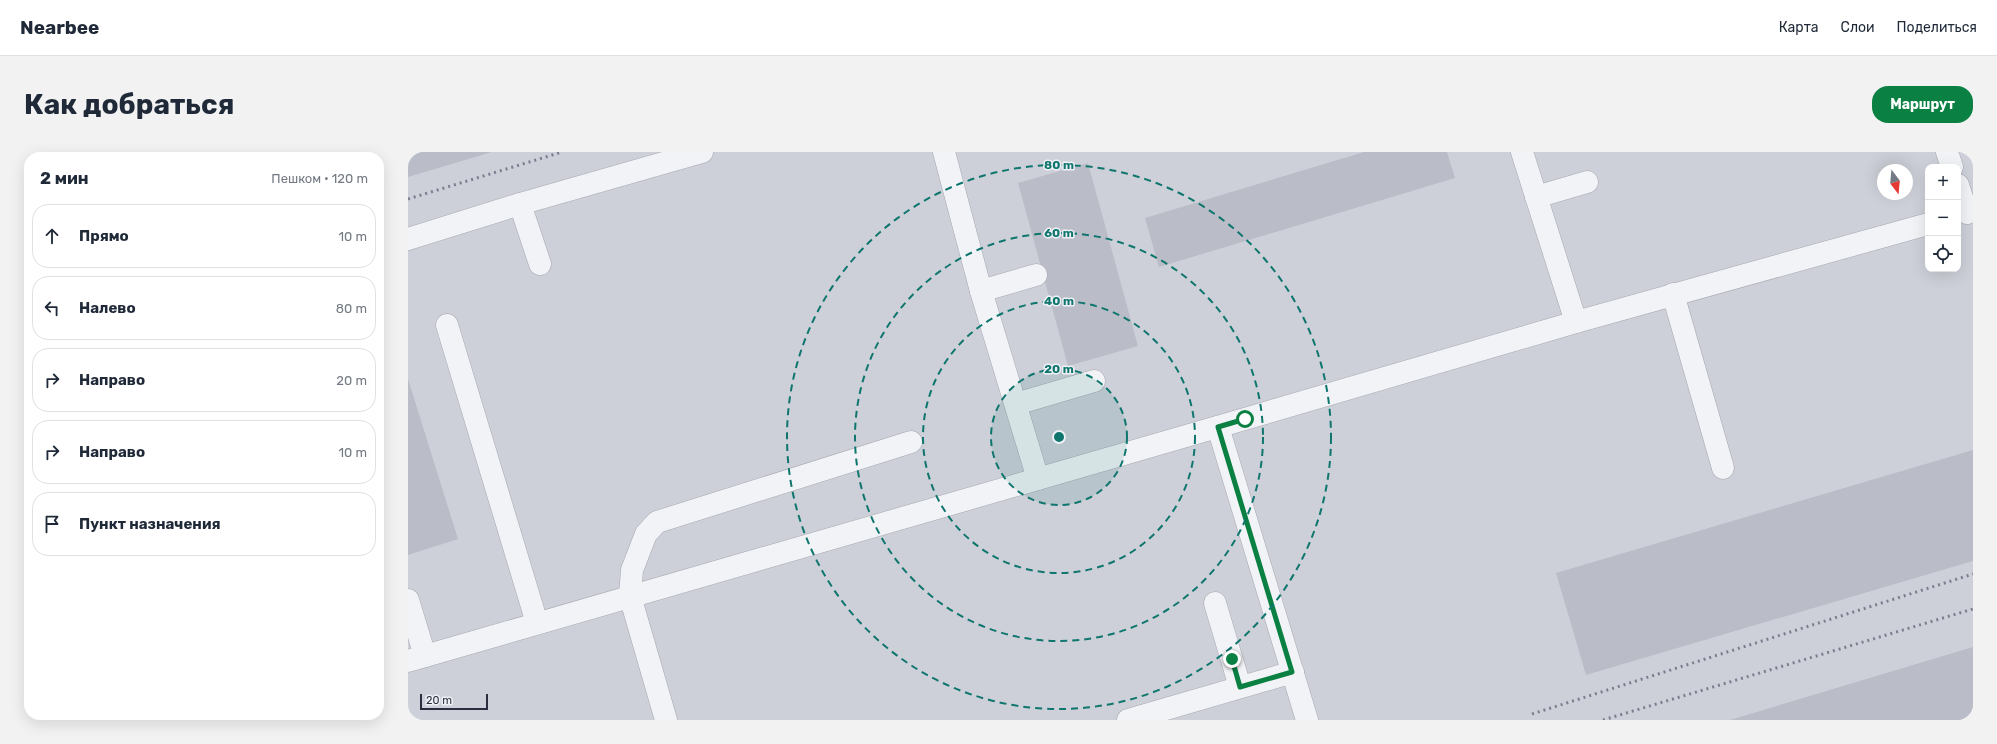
<!DOCTYPE html>
<html lang="ru">
<head>
<meta charset="utf-8">
<style>
	:root { --surface:#fff; --page:#f2f2f3; --text:#1f2937; --muted:#747a83; --line:#e0e1e3; --accent:#0b8043 }
	body { margin:0; font-family:Rubik,sans-serif; background:var(--page); color:var(--text) }
	.controls { position:absolute; right:12px; top:12px; display:grid; overflow:hidden; border-radius:8px; box-shadow:0 4px 16px #0002 }
	.controls button { width:36px; height:36px; display:grid; place-items:center; padding:0; border:0; border-bottom:1px solid var(--line); background:var(--surface); color:var(--text); font:20px sans-serif }
	.compass { position:absolute; left:1469px; top:12px; width:36px; height:36px; border-radius:50%; background:var(--surface); box-shadow:0 4px 16px #0002; rotate:164deg }
	.scale { position:absolute; left:12px; bottom:10px; width:68px; box-sizing:border-box; padding-left:4px; border:2px solid #2a2d3d; border-top:0; font-size:11px; line-height:14px; white-space:nowrap; color:#2a2d3d; -webkit-text-stroke:3px #eff0f5; paint-order:stroke }
	.stop { position:absolute; width:12px; height:12px; margin:-9px; border:3px solid #0b8043; border-radius:50%; background:#fff }
	.stop.end { background:#0b8043; border-color:#fff; box-shadow:0 1px 4px #0008 }
	.list { margin:0; padding:0; list-style:none }
	h2 { display:flex; justify-content:space-between; align-items:center; height:52px; margin:0; padding:0 16px; font-size:17px }
	h2 small { font-size:13px; font-weight:400; color:var(--muted) }
	.list li { display:grid; grid-template-columns:26px 1fr auto; gap:12px; align-items:center; box-sizing:border-box; height:64px; margin:0 8px 8px; padding:0 8px; border:1px solid var(--line); border-radius:16px }
	.list b { display:block; font-size:15px; white-space:nowrap }
	.list em { font-size:13px; font-style:normal; color:var(--muted) }
	.icon { flex:none; width:22px; height:22px; fill:none; stroke:currentColor; stroke-width:2; stroke-linecap:round; stroke-linejoin:round }
	.map { position:relative; flex:none; width:1565px; height:568px; overflow:hidden; border-radius:16px }
	header { display:flex; align-items:center; gap:24px; box-sizing:border-box; height:56px; padding:0 20px; background:var(--surface); border-bottom:1px solid var(--line) }
	header strong { font-size:19px }
	nav { display:flex; gap:22px; margin-inline-start:auto; font-size:14px }
	.intro { display:flex; align-items:center; justify-content:space-between; box-sizing:border-box; height:96px; padding:0 24px }
	h1 { margin:0; font-size:28px }
	.button { padding:10px 18px; border-radius:16px; background:var(--accent); color:#fff; font-size:14px; font-weight:700 }
	main { display:flex; gap:24px; padding:0 24px }
	aside { flex:1; background:var(--surface); border-radius:16px; box-shadow:0 4px 16px #0002 }
	.map>svg:first-child { display:block }
	.built { fill:#ced0d9; fill-rule:evenodd }
	.building { fill:#babcc7 }
	.lines { fill:none; stroke-linecap:round; stroke-linejoin:round }
	.minor-casing { stroke:#a6a7b1; stroke-width:23 }
	.minor { stroke:#f2f3f6; stroke-width:22 }
	.rail { stroke:#7b7e90; stroke-width:3; stroke-dasharray:2 4; stroke-linecap:butt }
	.route { stroke:#0b8043; stroke-width:5 }
	.ring { fill:none; stroke:#0f766e; stroke-width:2; stroke-dasharray:7 5 }
	.centre { fill:#0f766e; stroke:#eff0f5; stroke-width:2 }
	.ring-label { font-size:12px; text-anchor:middle; font-weight:bold; fill:#0f766e; stroke:#eff0f5; stroke-width:3; stroke-linejoin:round; paint-order:stroke }
</style>
</head>
<body>
<header>
<strong>Nearbee</strong>
<nav><a>Карта</a><a>Слои</a><a>Поделиться</a></nav>
</header>
<div class="intro"><h1>Как добраться</h1><a class="button">Маршрут</a></div>
<main>
<aside>
<h2>2 мин<small>Пешком · 120 m</small></h2>
<ul class="list">
<li><svg class="icon" aria-label="ahead" viewBox="0 0 24 24"><path d="M12 20V5M6 11l6-6 6 6"/></svg><div><b>Прямо</b></div><em>10 m</em></li>
<li><svg class="icon" aria-label="left" viewBox="0 0 24 24"><path d="M17 20v-9H6M10 6l-5 5 5 5"/></svg><div><b>Налево</b></div><em>80 m</em></li>
<li><svg class="icon" aria-label="right" viewBox="0 0 24 24"><path d="M7 20v-9h11M14 6l5 5-5 5"/></svg><div><b>Направо</b></div><em>20 m</em></li>
<li><svg class="icon" aria-label="right" viewBox="0 0 24 24"><path d="M7 20v-9h11M14 6l5 5-5 5"/></svg><div><b>Направо</b></div><em>10 m</em></li>
<li><svg class="icon" aria-label="arrive" viewBox="0 0 24 24"><path d="M6 21V4h12l-3 4 3 4H6"/></svg><div><b>Пункт назначения</b></div></li>
</ul>
</aside>
<div class="map">
<svg width="1565" height="568" viewBox="0 0 1565 568">
	<rect width="100%" height="100%" fill="#e0e1e7"/>
	<path class="built" d="M0,0H1565V568H0ZM1520,15H1550V117H1520ZM1475,18H1499V42H1475Z"/>
	<g class="building">
		<path d="M0,0H84L0,25Z"/>
		<path d="M956,0H1039L1047,26L751,115L737,66Z"/>
		<path d="M680,11L730,194L660,214L610,31Z"/>
		<path d="M0,227L50,387L0,403Z"/>
		<path d="M1565,298V409L1178,523L1148,421Z"/>
		<path d="M1565,495V568H1322Z"/>
	</g>
	<g class="lines">
		<defs>
			<g id="minor">
				<path d="M536,0L573,139L630,327"/>
				<path d="M1114,0L1168,170"/>
				<path d="M1539,0L1544,15"/>
				<path d="M1550,33L1559,61"/>
				<path d="M1128,45L1179,30"/>
				<path d="M112,52L132,112"/>
				<path d="M0,87L112,52L294,0"/>
				<path d="M573,139L628,123"/>
				<path d="M1265,142L1315,316"/>
				<path d="M39,173L129,471"/>
				<path d="M608,252L686,229"/>
				<path d="M810,275L899,568"/>
				<path d="M0,448L17,504"/>
				<path d="M807,451L832,535"/>
				<path d="M0,509L823,271L1168,170L1520,72"/>
				<path d="M258,568L222,444L224,418L238,382L249,370L503,290"/>
				<path d="M720,568L885,520"/>
			</g>
		</defs>
		<use href="#minor" class="minor-casing"/>
		<use href="#minor" class="minor"/>
		<g class="rail">
			<path d="M0,47L154,0"/>
			<path d="M1124,562L1565,422"/>
			<path d="M1195,568L1565,457"/>
		</g>
	</g>
	<g class="lines">
		<path class="route" d="M824,507L832,535L884,520L810,275L837,267"/>
	</g>
	<circle cx="651" cy="285" r="68" fill="#0f766e" fill-opacity=".12"/>
	<g class="ring">
		<circle cx="651" cy="285" r="68"/>
		<circle cx="651" cy="285" r="136"/>
		<circle cx="651" cy="285" r="204"/>
		<circle cx="651" cy="285" r="272"/>
	</g>
	<circle cx="651" cy="285" r="6" class="centre"/>
	<g class="ring-label">
		<text x="651" y="17">80 m</text>
		<text x="651" y="85">60 m</text>
		<text x="651" y="153">40 m</text>
		<text x="651" y="221">20 m</text>
	</g>
</svg>
<div class="controls">
<button>+</button>
<button>−</button>
<button><svg class="icon" aria-label="locate" viewBox="0 0 24 24"><circle cx="12" cy="12" r="6"/><path d="M12 2v4M12 18v4M2 12h4M18 12h4"/></svg></button>
</div>
<svg class="compass" viewBox="-18 -18 36 36"><path d="M0-13l5 13h-10z" fill="#e53935"/><path d="M0 13l5-13h-10z" fill="#747a83"/></svg>
<div class="scale">20 m</div>
<div class="stop" style="left:837px;top:267px"></div>
<div class="stop end" style="left:824px;top:507px"></div>
</div>
</main>
</body>
</html>
